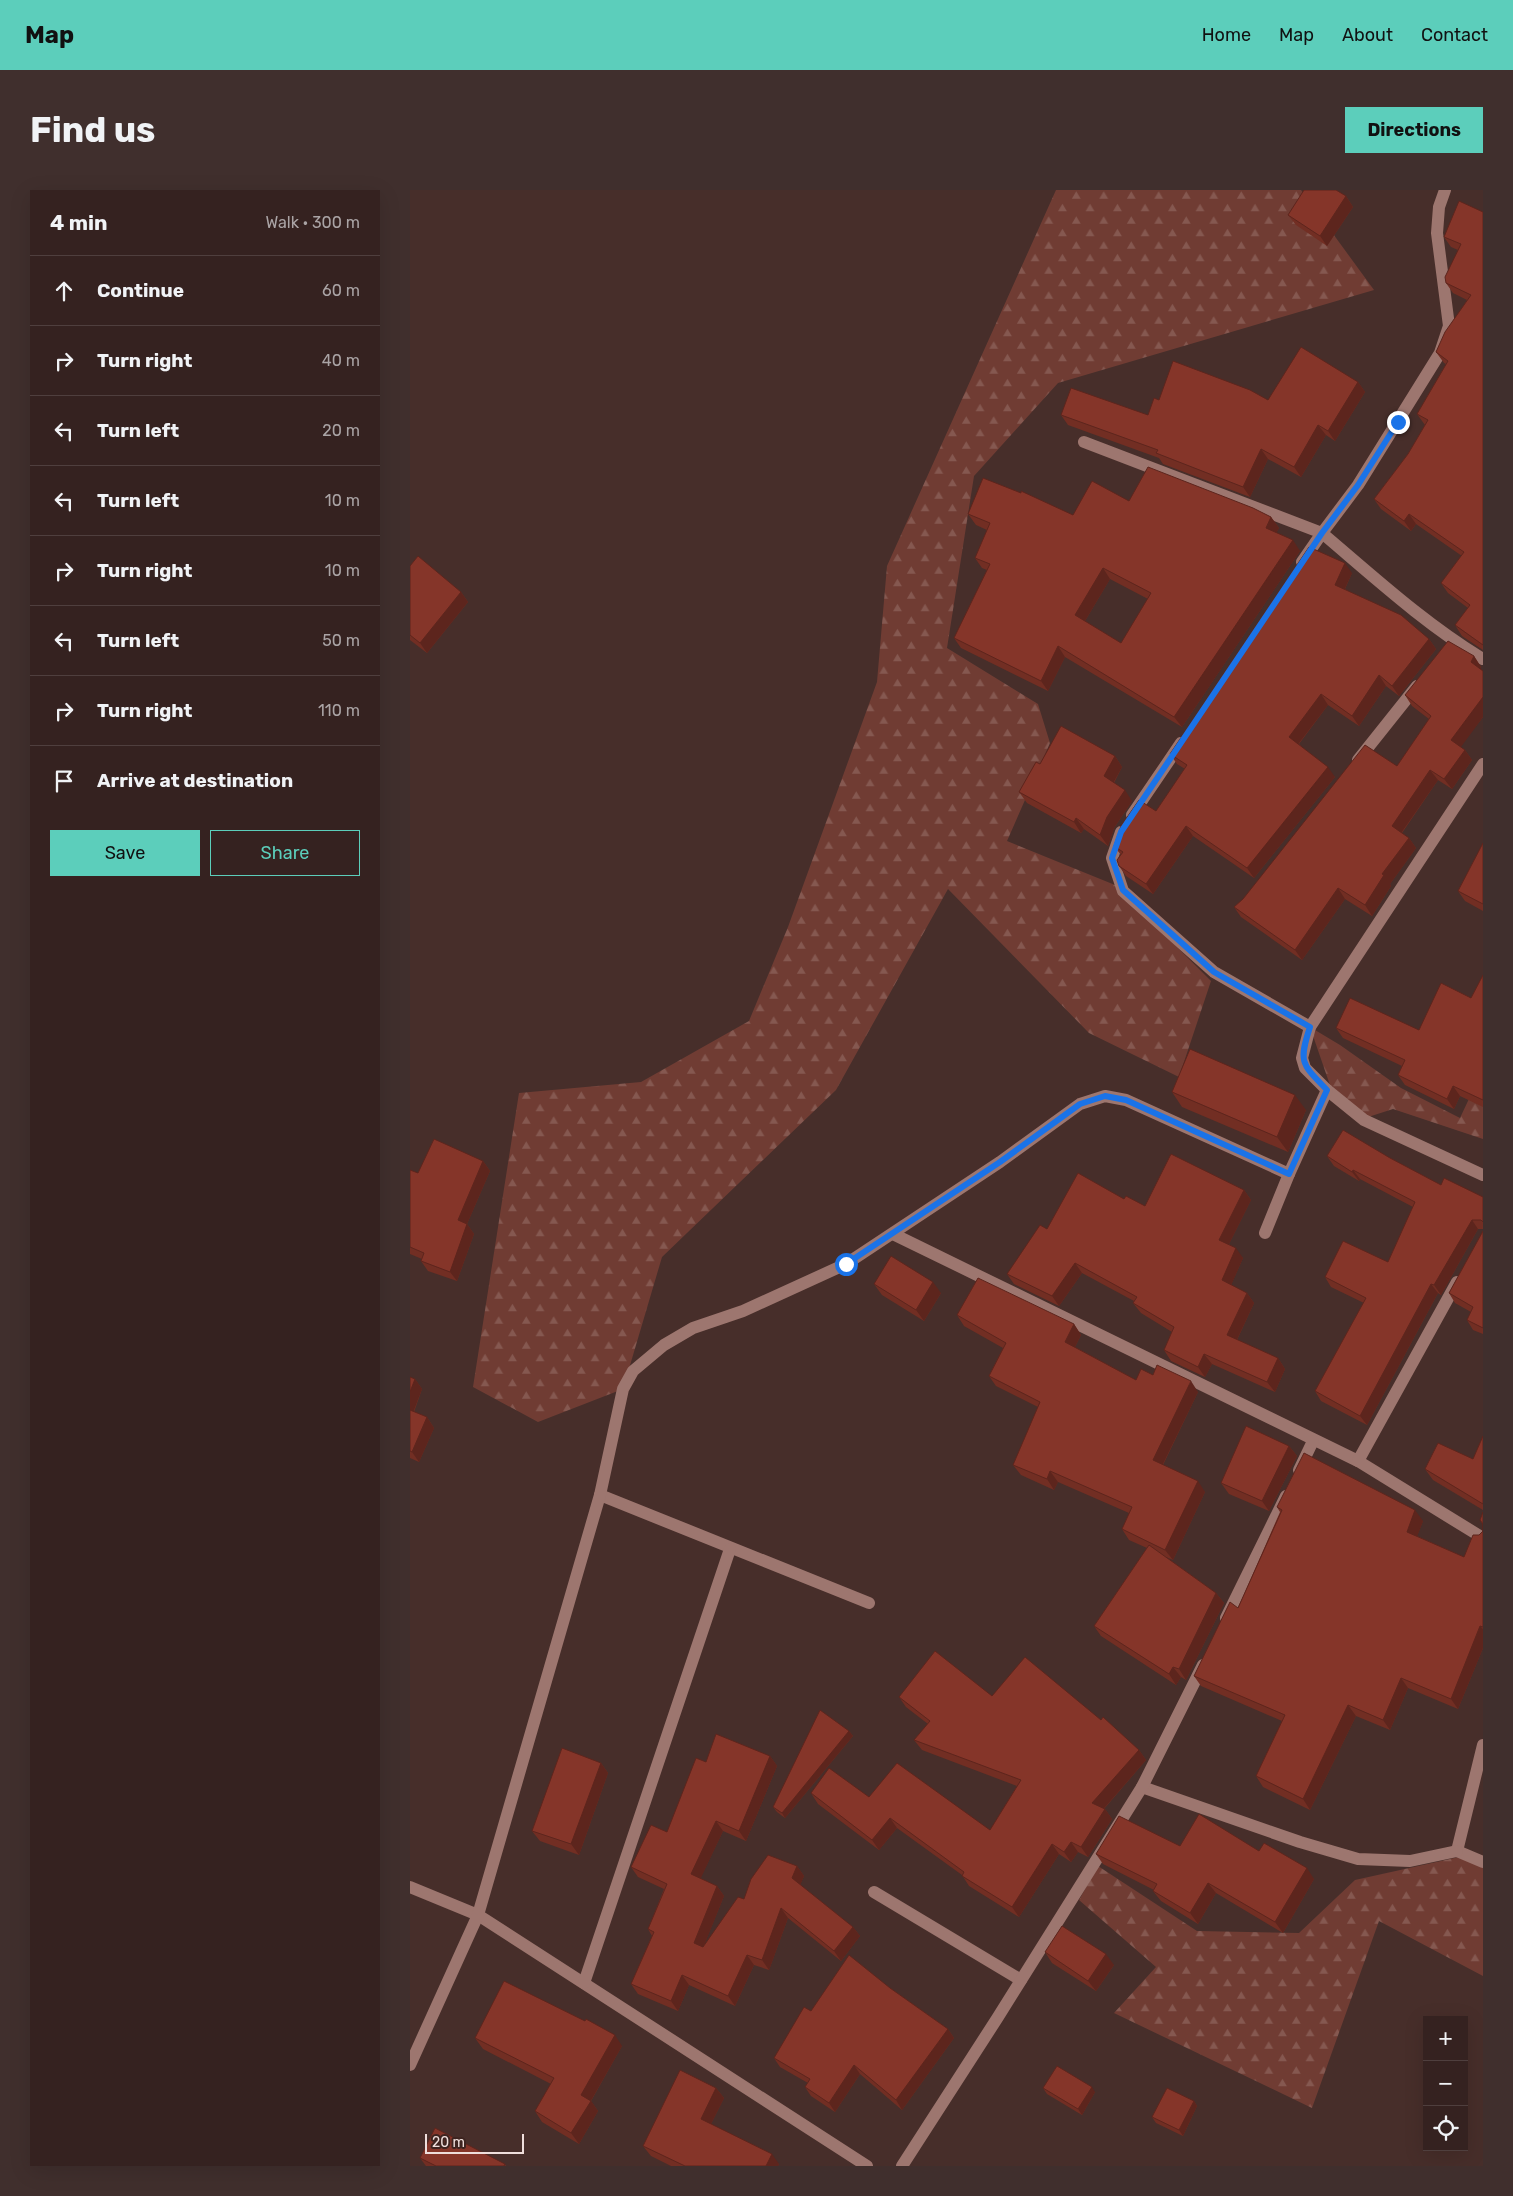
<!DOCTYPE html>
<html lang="en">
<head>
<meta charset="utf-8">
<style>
	:root { --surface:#352220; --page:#402f2d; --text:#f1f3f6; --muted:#aaa4a5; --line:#4f3f3e; --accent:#5ccebb }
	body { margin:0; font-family:Rubik,sans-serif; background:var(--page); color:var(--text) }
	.controls { position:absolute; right:15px; bottom:15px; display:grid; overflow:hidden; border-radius:0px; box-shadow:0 5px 20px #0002 }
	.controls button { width:45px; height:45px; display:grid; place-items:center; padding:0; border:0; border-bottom:1px solid var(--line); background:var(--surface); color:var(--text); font:25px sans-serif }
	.scale { position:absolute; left:15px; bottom:12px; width:99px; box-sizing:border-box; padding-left:5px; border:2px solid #efdedb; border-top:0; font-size:14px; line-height:18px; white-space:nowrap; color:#efdedb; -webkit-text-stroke:4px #3d2420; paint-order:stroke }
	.stop { position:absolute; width:15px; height:15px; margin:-11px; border:4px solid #1a73e8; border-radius:50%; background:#fff }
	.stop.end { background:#1a73e8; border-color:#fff; box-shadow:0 1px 5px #0008 }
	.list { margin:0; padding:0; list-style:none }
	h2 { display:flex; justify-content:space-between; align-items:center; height:65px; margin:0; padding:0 20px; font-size:21px }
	h2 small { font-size:16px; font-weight:400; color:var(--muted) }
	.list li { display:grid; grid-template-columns:32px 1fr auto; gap:15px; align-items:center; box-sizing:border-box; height:70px; padding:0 20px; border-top:1px solid var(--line) }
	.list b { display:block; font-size:19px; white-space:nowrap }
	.list em { font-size:16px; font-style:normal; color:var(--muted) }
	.actions { display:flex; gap:10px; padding:15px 20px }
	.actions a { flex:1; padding:11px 0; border:1px solid var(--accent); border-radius:0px; text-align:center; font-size:18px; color:var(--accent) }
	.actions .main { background:var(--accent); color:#111 }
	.icon { flex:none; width:28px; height:28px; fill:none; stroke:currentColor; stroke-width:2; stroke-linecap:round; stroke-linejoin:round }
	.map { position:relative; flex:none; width:1073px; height:1976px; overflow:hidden; border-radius:0px }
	header { display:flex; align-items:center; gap:30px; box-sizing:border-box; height:70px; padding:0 25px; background:var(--accent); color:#111 }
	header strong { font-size:24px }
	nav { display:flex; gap:28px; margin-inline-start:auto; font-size:18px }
	.intro { display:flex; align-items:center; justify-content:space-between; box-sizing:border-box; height:120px; padding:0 30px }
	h1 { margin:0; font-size:35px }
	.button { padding:12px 22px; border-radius:0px; background:var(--accent); color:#111; font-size:18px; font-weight:700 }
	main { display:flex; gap:30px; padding:0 30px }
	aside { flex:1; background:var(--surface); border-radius:0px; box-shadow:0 5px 20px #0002 }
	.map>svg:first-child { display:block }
	.forest { fill:url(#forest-firs) }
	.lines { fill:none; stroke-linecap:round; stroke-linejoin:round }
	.minor { stroke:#9d766f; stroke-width:12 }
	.wall { fill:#722e23; fill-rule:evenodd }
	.shaded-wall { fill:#5d251d }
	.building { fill:#853529; stroke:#5d251d; fill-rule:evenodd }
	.route { stroke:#1a73e8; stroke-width:6 }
</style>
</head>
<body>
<header>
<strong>Map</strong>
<nav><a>Home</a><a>Map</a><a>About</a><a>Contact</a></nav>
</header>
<div class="intro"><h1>Find us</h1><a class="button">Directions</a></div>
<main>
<aside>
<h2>4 min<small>Walk · 300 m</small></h2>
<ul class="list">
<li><svg class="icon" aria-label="ahead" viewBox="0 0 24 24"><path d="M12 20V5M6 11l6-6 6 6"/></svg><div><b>Continue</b></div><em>60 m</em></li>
<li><svg class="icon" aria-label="right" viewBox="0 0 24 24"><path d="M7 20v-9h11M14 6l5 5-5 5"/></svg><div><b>Turn right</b></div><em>40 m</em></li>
<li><svg class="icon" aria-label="left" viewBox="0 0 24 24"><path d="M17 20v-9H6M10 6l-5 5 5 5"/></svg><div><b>Turn left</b></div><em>20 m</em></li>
<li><svg class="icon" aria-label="left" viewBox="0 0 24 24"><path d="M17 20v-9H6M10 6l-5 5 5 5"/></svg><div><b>Turn left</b></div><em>10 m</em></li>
<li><svg class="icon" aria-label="right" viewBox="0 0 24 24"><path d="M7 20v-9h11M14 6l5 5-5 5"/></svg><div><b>Turn right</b></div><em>10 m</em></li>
<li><svg class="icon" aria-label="left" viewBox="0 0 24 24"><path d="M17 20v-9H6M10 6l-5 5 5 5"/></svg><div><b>Turn left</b></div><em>50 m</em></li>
<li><svg class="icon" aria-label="right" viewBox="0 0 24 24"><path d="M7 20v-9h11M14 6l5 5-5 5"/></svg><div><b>Turn right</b></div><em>110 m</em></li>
<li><svg class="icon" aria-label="arrive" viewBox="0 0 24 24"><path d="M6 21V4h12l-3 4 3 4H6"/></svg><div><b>Arrive at destination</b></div></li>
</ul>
<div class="actions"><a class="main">Save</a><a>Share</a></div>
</aside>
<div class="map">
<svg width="1073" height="1976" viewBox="0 0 1073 1976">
	<defs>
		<pattern id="forest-firs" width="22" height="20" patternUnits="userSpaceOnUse" patternTransform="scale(1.25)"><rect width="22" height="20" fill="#703c33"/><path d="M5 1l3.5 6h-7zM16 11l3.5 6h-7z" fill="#855850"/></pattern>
	</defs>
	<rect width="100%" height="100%" fill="#472e2a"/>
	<g class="forest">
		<path d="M646,0H891L964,100L648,193L564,286L537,458L628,514L640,553L597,651L705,695L801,791L769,887L679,843L538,699L426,900L252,1067L213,1199L128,1232L63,1197L109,903L231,892L339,831L378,737L467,492L477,376Z"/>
		<path d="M900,837L930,855L991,898L1050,928L1073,879V949L983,919L955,928L922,901Z"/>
		<path d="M1049,1667L1073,1676V1786L969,1731L902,1918L704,1823L746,1777L669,1710L688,1676L787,1741L889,1743L945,1690Z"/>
	</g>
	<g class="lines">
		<g class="minor">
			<path d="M1035,0L1029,17L1027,43L1039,136L1030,163L948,295L912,343C964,387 1015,434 1073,469"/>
			<path d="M674,252L912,343L892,372"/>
			<path d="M948,570L1007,496"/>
			<path d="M1073,574L900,837L892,868L895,878L917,900L954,930L1073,985"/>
			<path d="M722,625L771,553"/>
			<path d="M711,642L702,668L713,701L804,782L900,837"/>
			<path d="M855,1043L879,984"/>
			<path d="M483,1044L948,1271"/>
			<path d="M1047,1092L948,1271L1073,1348"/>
			<path d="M889,1280L903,1251"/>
			<path d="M190,1305L459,1413"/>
			<path d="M816,1428L876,1306"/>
			<path d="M1073,1555L1047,1661L1073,1672"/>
			<path d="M732,1597L890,1652L948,1669L1000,1671L1047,1661"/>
			<path d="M0,1697L68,1725L457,1976"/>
			<path d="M464,1702L611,1790"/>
			<path d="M174,1793L320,1359"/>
			<path d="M0,1875L68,1725L190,1305L213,1199L223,1181L254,1155L283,1138L333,1121L436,1074L590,972L670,914L695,906L716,910L879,984L917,900"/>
			<path d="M492,1976L588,1827L732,1597L793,1475"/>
		</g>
	</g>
	<g class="wall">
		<path d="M936,6L943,17L917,56L886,35L878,25Z"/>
		<path d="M1073,22V460L1052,446L1045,435L1058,418L1038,403L1031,393L1052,366L1006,334L1001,341L971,319L964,309L998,264L1015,235L1007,224L1036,174L1034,173L1026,162L1057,110L1043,103L1036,93L1048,60L1041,57L1034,47Z"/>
		<path d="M948,192L955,202L925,251L916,245L891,287L858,269L840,307L753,274L749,268L658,235L651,225H738L749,210H858Z"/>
		<path d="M719,311L861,327L869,338L866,343L890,361L772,537L655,467L638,501L551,458L544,448L577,380L572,378L565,368L577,340L566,335L558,324L663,325ZM700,389L738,409L711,453L675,431Z"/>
		<path d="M0,376L51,402L58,412L17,463L0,450Z"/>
		<path d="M942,383L935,399L1019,449L1026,459L989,506L976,496L949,536L918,515L889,554L925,587L844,688L783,646L743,704L716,686L709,676L711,665L704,656L746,621L775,579L767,574L760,564Z"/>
		<path d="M1064,466L1071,477L1070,479L1073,527L1050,557L1055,560L1062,570L1042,599L1028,590L992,643L999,648L1006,658L980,694L981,696L962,726L935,709L892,770L831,727L824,717L987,576L1019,529L1002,516L995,505Z"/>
		<path d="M705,566L712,577L704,593L722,611L704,638L698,656L674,639L671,643L617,613L609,602L630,574Z"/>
		<path d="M1073,653V721L1055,711L1048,701Z"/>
		<path d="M1073,785V917L1050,906L1044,919L995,895L988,885L992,876L933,848L926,838L1009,840L1061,808Z"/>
		<path d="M762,902L896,920L878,962L772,917Z"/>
		<path d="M917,966L980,968L1031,995L1073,1007V1039H1068L1031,1105L1028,1103L957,1235L911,1211L905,1201L954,1113L921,1097L915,1087L978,1072L1003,1017L950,989L949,991L924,976Z"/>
		<path d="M73,971L80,981L57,1034L64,1044L47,1091L18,1081L11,1071L12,1069L0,1064V980L8,983Z"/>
		<path d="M834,1000L841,1010L819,1054L833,1068L821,1095L837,1103L844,1113L827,1150L868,1168L875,1179L865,1202L802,1174L795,1187L761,1171L754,1160L762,1142L731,1123L723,1113L724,1111L672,1083L649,1116L604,1094L597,1084L637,1039L714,1009L735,1016Z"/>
		<path d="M1073,1041V1144L1063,1140L1057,1130L1061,1122L1045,1113L1039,1103Z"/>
		<path d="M464,1094L531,1103L514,1131L472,1105Z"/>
		<path d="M547,1125L664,1134L671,1145L665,1157L726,1190L743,1185L788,1202L753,1275L795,1302L763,1370L756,1367L806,1403L814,1413L776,1490L771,1487L766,1495L691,1446L684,1436L737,1358L719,1350L712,1339L719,1323L648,1292L644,1300L611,1285L603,1275L628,1217L586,1196L579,1186L593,1158L554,1136Z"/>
		<path d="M0,1187L5,1189L12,1199L4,1222L17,1227L24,1238L9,1272L0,1268Z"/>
		<path d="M1073,1246V1320L1023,1290L1015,1279L1063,1269Z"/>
		<path d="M879,1256L887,1266L859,1321L819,1304L811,1293Z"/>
		<path d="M867,1317L1013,1331L1007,1346L1054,1367L1069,1345L1073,1341V1335L1070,1330L1073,1322V1458L1048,1519L998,1498L980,1540L946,1526L900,1620L853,1597L846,1586L872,1531L791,1496L784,1486L828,1418L870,1322Z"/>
		<path d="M582,1506L691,1530L729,1560L736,1570L694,1619H695L702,1629L678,1667L668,1662L661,1672L649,1664L609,1727L559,1696L552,1685L487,1638L469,1660L408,1614L401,1603L459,1607L580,1640L607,1596L512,1560L504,1550L518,1534L496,1517L489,1507Z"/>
		<path d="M439,1541L443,1546L375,1628L367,1622L363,1617Z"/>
		<path d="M360,1566L367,1576L336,1651L313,1641L290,1689L307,1696L314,1706L294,1755L334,1709L387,1676L394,1686L390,1695L443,1737L450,1746L431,1771L378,1728L359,1780L344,1775L325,1816L279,1795L268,1821L228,1804L221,1794L242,1746L238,1739L254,1699L228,1687L221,1677L257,1642Z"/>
		<path d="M191,1573L198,1583L169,1665L130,1651L122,1641Z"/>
		<path d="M770,1656L849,1661L904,1689L873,1743L806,1703L788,1734L751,1711L743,1701L744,1700L693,1674L686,1664Z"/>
		<path d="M635,1762L704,1775L686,1801L642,1773Z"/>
		<path d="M480,1798L538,1839L544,1848L492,1920L450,1884L425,1922L401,1906L395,1897L398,1893L370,1877L364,1868L401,1821Z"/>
		<path d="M65,1848L212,1856L181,1911L188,1921L169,1954L132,1932L125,1921L141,1894L73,1859Z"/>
		<path d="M306,1898L314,1908L301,1934L369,1974L368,1976H261L241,1966L233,1956Z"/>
		<path d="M633,1898L685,1902L672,1925L637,1904Z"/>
		<path d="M784,1911L787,1916L773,1946L746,1933L742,1927Z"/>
		<path d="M10,1968L95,1974L96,1976H16Z"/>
	</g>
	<g class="shaded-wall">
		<path d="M936,6L943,17L917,56L910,46Z"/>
		<path d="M948,192L955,202L925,251L918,241Z"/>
		<path d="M908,235L916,245L891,287L884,277Z"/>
		<path d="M851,259L858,269L840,307L833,297Z"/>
		<path d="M999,324L1006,334L1001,341L994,331Z"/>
		<path d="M861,327L869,338L863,349L856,338Z"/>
		<path d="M883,350L890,361L772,537L764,527Z"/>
		<path d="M935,373L942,383L932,405L925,395Z"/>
		<path d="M693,378L700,389L672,436L665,425Z"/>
		<path d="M51,402L58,412L17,463L10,453Z"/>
		<path d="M1019,449L1026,459L989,506L982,496Z"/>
		<path d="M648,456L655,467L638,501L631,491Z"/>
		<path d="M1064,466L1071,477L1068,483L1061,472Z"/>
		<path d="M969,485L976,496L949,536L942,526Z"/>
		<path d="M911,504L918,515L886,557L879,547Z"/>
		<path d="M1073,507V527L1048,561L1041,550Z"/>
		<path d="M1055,560L1062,570L1042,599L1034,589Z"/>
		<path d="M705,566L712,577L701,597L694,586Z"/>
		<path d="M918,577L925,587L844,688L837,678Z"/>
		<path d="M1020,580L1028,590L989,646L982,636Z"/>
		<path d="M715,600L722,611L704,638L698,656L690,645L697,627Z"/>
		<path d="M666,628L674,639L671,643L664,632Z"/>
		<path d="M776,636L783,646L743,704L736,694Z"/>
		<path d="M999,648L1006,658L980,694L981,696L962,726L955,715L972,684Z"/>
		<path d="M928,698L935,709L892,770L885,760Z"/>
		<path d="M1043,896L1050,906L1044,919L1037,909Z"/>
		<path d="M885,905L896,920L878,962L867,947Z"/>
		<path d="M73,971L80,981L57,1034L64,1044L47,1091L40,1082L48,1030Z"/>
		<path d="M943,980L950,989L949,991L942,982Z"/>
		<path d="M834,1000L841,1010L816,1060L809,1050Z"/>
		<path d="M1062,1030L1068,1039L1031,1105L1024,1095Z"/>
		<path d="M826,1058L833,1068L819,1100L812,1090Z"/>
		<path d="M665,1073L672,1083L649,1116L642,1106Z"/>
		<path d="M523,1092L531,1103L514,1131L506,1120Z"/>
		<path d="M1021,1094L1028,1103L957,1235L950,1226Z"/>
		<path d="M837,1103L844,1113L824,1156L817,1145Z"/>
		<path d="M664,1134L671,1145L662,1163L655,1152Z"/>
		<path d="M794,1164L802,1174L795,1187L788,1177Z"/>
		<path d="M868,1168L875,1179L865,1202L857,1192Z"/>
		<path d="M5,1189L12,1199L1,1228L0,1227V1202Z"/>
		<path d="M781,1191L788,1202L750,1280L743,1270Z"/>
		<path d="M17,1227L24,1238L9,1272L2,1262Z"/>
		<path d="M879,1256L887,1266L859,1321L852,1311Z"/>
		<path d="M640,1281L648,1292L644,1300L637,1289Z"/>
		<path d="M788,1291L795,1302L763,1370L755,1360Z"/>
		<path d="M1005,1320L1013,1331L1005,1352L997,1342Z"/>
		<path d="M806,1403L814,1413L776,1490L769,1479Z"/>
		<path d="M1070,1436L1073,1439V1458L1048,1519L1041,1509Z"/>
		<path d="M763,1477L771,1487L766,1495L759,1484Z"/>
		<path d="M991,1488L998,1498L980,1540L973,1530Z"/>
		<path d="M938,1515L946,1526L900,1620L893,1609Z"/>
		<path d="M439,1541L443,1546L375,1628L372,1623Z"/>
		<path d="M729,1560L736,1570L690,1623L682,1613Z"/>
		<path d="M360,1566L367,1576L336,1651L329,1641Z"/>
		<path d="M191,1573L198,1583L169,1665L161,1654Z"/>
		<path d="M695,1619L702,1629L678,1667L671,1657Z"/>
		<path d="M480,1628L487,1638L469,1660L462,1650Z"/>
		<path d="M306,1631L313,1641L288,1694L281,1684Z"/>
		<path d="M661,1652L668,1662L661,1672L654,1662Z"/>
		<path d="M642,1654L649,1664L609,1727L602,1717Z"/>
		<path d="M387,1676L394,1686L389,1698L382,1688Z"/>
		<path d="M897,1678L904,1689L873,1743L865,1732Z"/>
		<path d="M798,1693L806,1703L788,1734L780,1723Z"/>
		<path d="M307,1696L314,1706L291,1763L284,1753Z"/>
		<path d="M371,1718L378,1728L359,1780L352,1770Z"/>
		<path d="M443,1737L450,1746L431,1771L424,1761Z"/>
		<path d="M696,1764L704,1775L686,1801L678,1791Z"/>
		<path d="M337,1765L344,1775L325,1816L318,1806Z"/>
		<path d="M272,1785L279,1795L268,1821L261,1811Z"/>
		<path d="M538,1839L544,1848L492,1920L486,1910Z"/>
		<path d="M205,1845L212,1856L179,1914L181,1911L188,1921L169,1954L161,1943L171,1905Z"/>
		<path d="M444,1875L450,1884L425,1922L419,1913Z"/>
		<path d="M682,1897L685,1902L672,1925L668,1919Z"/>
		<path d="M306,1898L314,1908L298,1940L291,1929Z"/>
		<path d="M784,1911L787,1916L773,1946L769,1940Z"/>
		<path d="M362,1964L369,1974L368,1976H356Z"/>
	</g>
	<g class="building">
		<path d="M894,0H926L936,6L910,46L878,25Z"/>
		<path d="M1049,11L1073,22V455L1045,435L1060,415L1031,393L1054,362L999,324L994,331L964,309L998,264L1018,230L1007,224L1038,171L1026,162L1035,142L1061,105L1036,93L1035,87L1051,54L1034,47Z"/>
		<path d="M891,157L948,192L918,241L908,235L884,277L851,259L833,297L746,263L748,260L651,225L661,198L738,225L744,208L749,210L763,171L840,200L858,210Z"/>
		<path d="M738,277L843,318L861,327L856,338L883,350L764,527L648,456L631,491L544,448L580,374L565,368L580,333L558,324L573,288L611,303V301L663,325L682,291L719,311ZM693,378L741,403L711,453L665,425Z"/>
		<path d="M899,357L935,373L925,395L991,425L1019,449L982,496L969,485L942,526L911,504L879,547L918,577L837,678L776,636L736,694L709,676L707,670L713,662L704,656L711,636L729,610L746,621L777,575L760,564Z"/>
		<path d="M8,366L51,402L10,453L0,445V376Z"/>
		<path d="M1038,451L1064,466L1061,472L1073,481V507L1041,550L1055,560L1034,589L1020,580L982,636L999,648L972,684L974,685L955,715L928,698L885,760L824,717L833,709L955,555L987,576L1021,526L995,505Z"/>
		<path d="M651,536L705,566L694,586L715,600L697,627L690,645L666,628L664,632L609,602L626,572L630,574Z"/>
		<path d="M1073,653V714L1048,701Z"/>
		<path d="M1073,785V910L1043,896L1037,909L988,885L995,870L926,838L940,808L1009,840L1031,793L1061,808Z"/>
		<path d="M780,859L885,905L867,947L762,902Z"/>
		<path d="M933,940L980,968L1031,995L1034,988L1073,1007V1032L1071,1030H1062L1024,1095L1021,1094L950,1226L905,1201L956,1108L915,1087L933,1051L978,1072L1005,1012L943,980L942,982L917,966Z"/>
		<path d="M24,949L73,971L48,1030L57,1034L40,1082L11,1071L14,1063L0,1057V980L8,983Z"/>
		<path d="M761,964L834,1000L809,1050L826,1058L812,1090L837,1103L817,1145L868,1168L857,1192L794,1164L788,1177L754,1160L764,1137L723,1113L727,1107L665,1073L642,1106L597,1084L630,1035L637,1039L668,983L714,1009L716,1006L735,1016Z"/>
		<path d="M1073,1041V1138L1057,1130L1063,1117L1039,1103Z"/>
		<path d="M481,1066L523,1092L506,1120L464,1094Z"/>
		<path d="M568,1088L664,1134L655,1152L726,1190L731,1179L743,1185L747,1175L781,1191L743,1270L788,1291L755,1360L712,1339L722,1317L640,1281L637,1289L603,1275L630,1212L579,1186L596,1153L547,1125Z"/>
		<path d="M0,1187L5,1189L0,1202Z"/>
		<path d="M0,1220L17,1227L2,1262L0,1261Z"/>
		<path d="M836,1236L879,1256L852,1311L811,1293Z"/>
		<path d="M1073,1246V1314L1015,1279L1028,1253L1063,1269Z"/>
		<path d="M894,1263L1005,1320L997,1342L1054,1367L1063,1345H1069L1073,1341V1334L1070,1330L1073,1322V1437L1070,1436L1041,1509L991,1488L973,1530L938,1515L893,1609L846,1586L875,1525L784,1486L820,1412L828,1418L872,1320L867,1317Z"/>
		<path d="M739,1355L806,1403L769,1479L763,1477L759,1484L684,1436Z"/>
		<path d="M525,1461L582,1506L615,1467L691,1530L693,1527L729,1560L682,1613L695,1619L671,1657L661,1652L654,1662L642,1654L602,1717L552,1686L554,1682L480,1628L462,1650L401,1603L419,1578L459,1607L487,1573L580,1640L611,1590L504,1550L520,1531L489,1507Z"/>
		<path d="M410,1520L439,1541L372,1623L363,1617Z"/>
		<path d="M306,1544L360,1566L329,1641L306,1631L281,1684L307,1696L284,1753L293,1757L328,1707L334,1709L341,1689L358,1665L387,1676L382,1688L443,1737L424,1761L371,1718L352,1770L337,1765L318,1806L272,1785L261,1811L221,1794L244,1742L238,1739L257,1694L221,1677L241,1635L257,1642L286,1568L296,1572Z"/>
		<path d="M152,1558L191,1573L161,1654L122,1641Z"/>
		<path d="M789,1624L849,1661L854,1653L897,1678L865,1732L798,1693L780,1723L743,1701L747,1694L686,1664L709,1626L770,1656Z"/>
		<path d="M652,1736L696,1764L678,1791L635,1762Z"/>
		<path d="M439,1765L480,1798L538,1839L486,1910L444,1875L419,1913L395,1897L400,1889L364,1868L394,1817L401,1821Z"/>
		<path d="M94,1791L175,1831L176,1829L205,1845L171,1905L181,1911L161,1943L125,1921L144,1888L65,1848Z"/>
		<path d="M647,1876L682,1897L668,1919L633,1898Z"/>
		<path d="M270,1880L306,1898L291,1929L362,1964L356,1976H275L233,1956Z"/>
		<path d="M757,1898L784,1911L769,1940L742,1927Z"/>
		<path d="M25,1938L95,1974L94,1976H26L10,1968Z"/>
	</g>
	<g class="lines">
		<path class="route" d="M436,1074L590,972L670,914L695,906L716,910L879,984L917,900C892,874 888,873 900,837L804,782L713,700L702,668L711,642L912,343L948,295L988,232"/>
	</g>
</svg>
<div class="controls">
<button>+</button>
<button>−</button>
<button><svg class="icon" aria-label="locate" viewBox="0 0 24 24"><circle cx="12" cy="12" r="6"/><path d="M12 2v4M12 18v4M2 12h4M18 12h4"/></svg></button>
</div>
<div class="scale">20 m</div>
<div class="stop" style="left:436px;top:1074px"></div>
<div class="stop end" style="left:988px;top:232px"></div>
</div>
</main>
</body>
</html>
